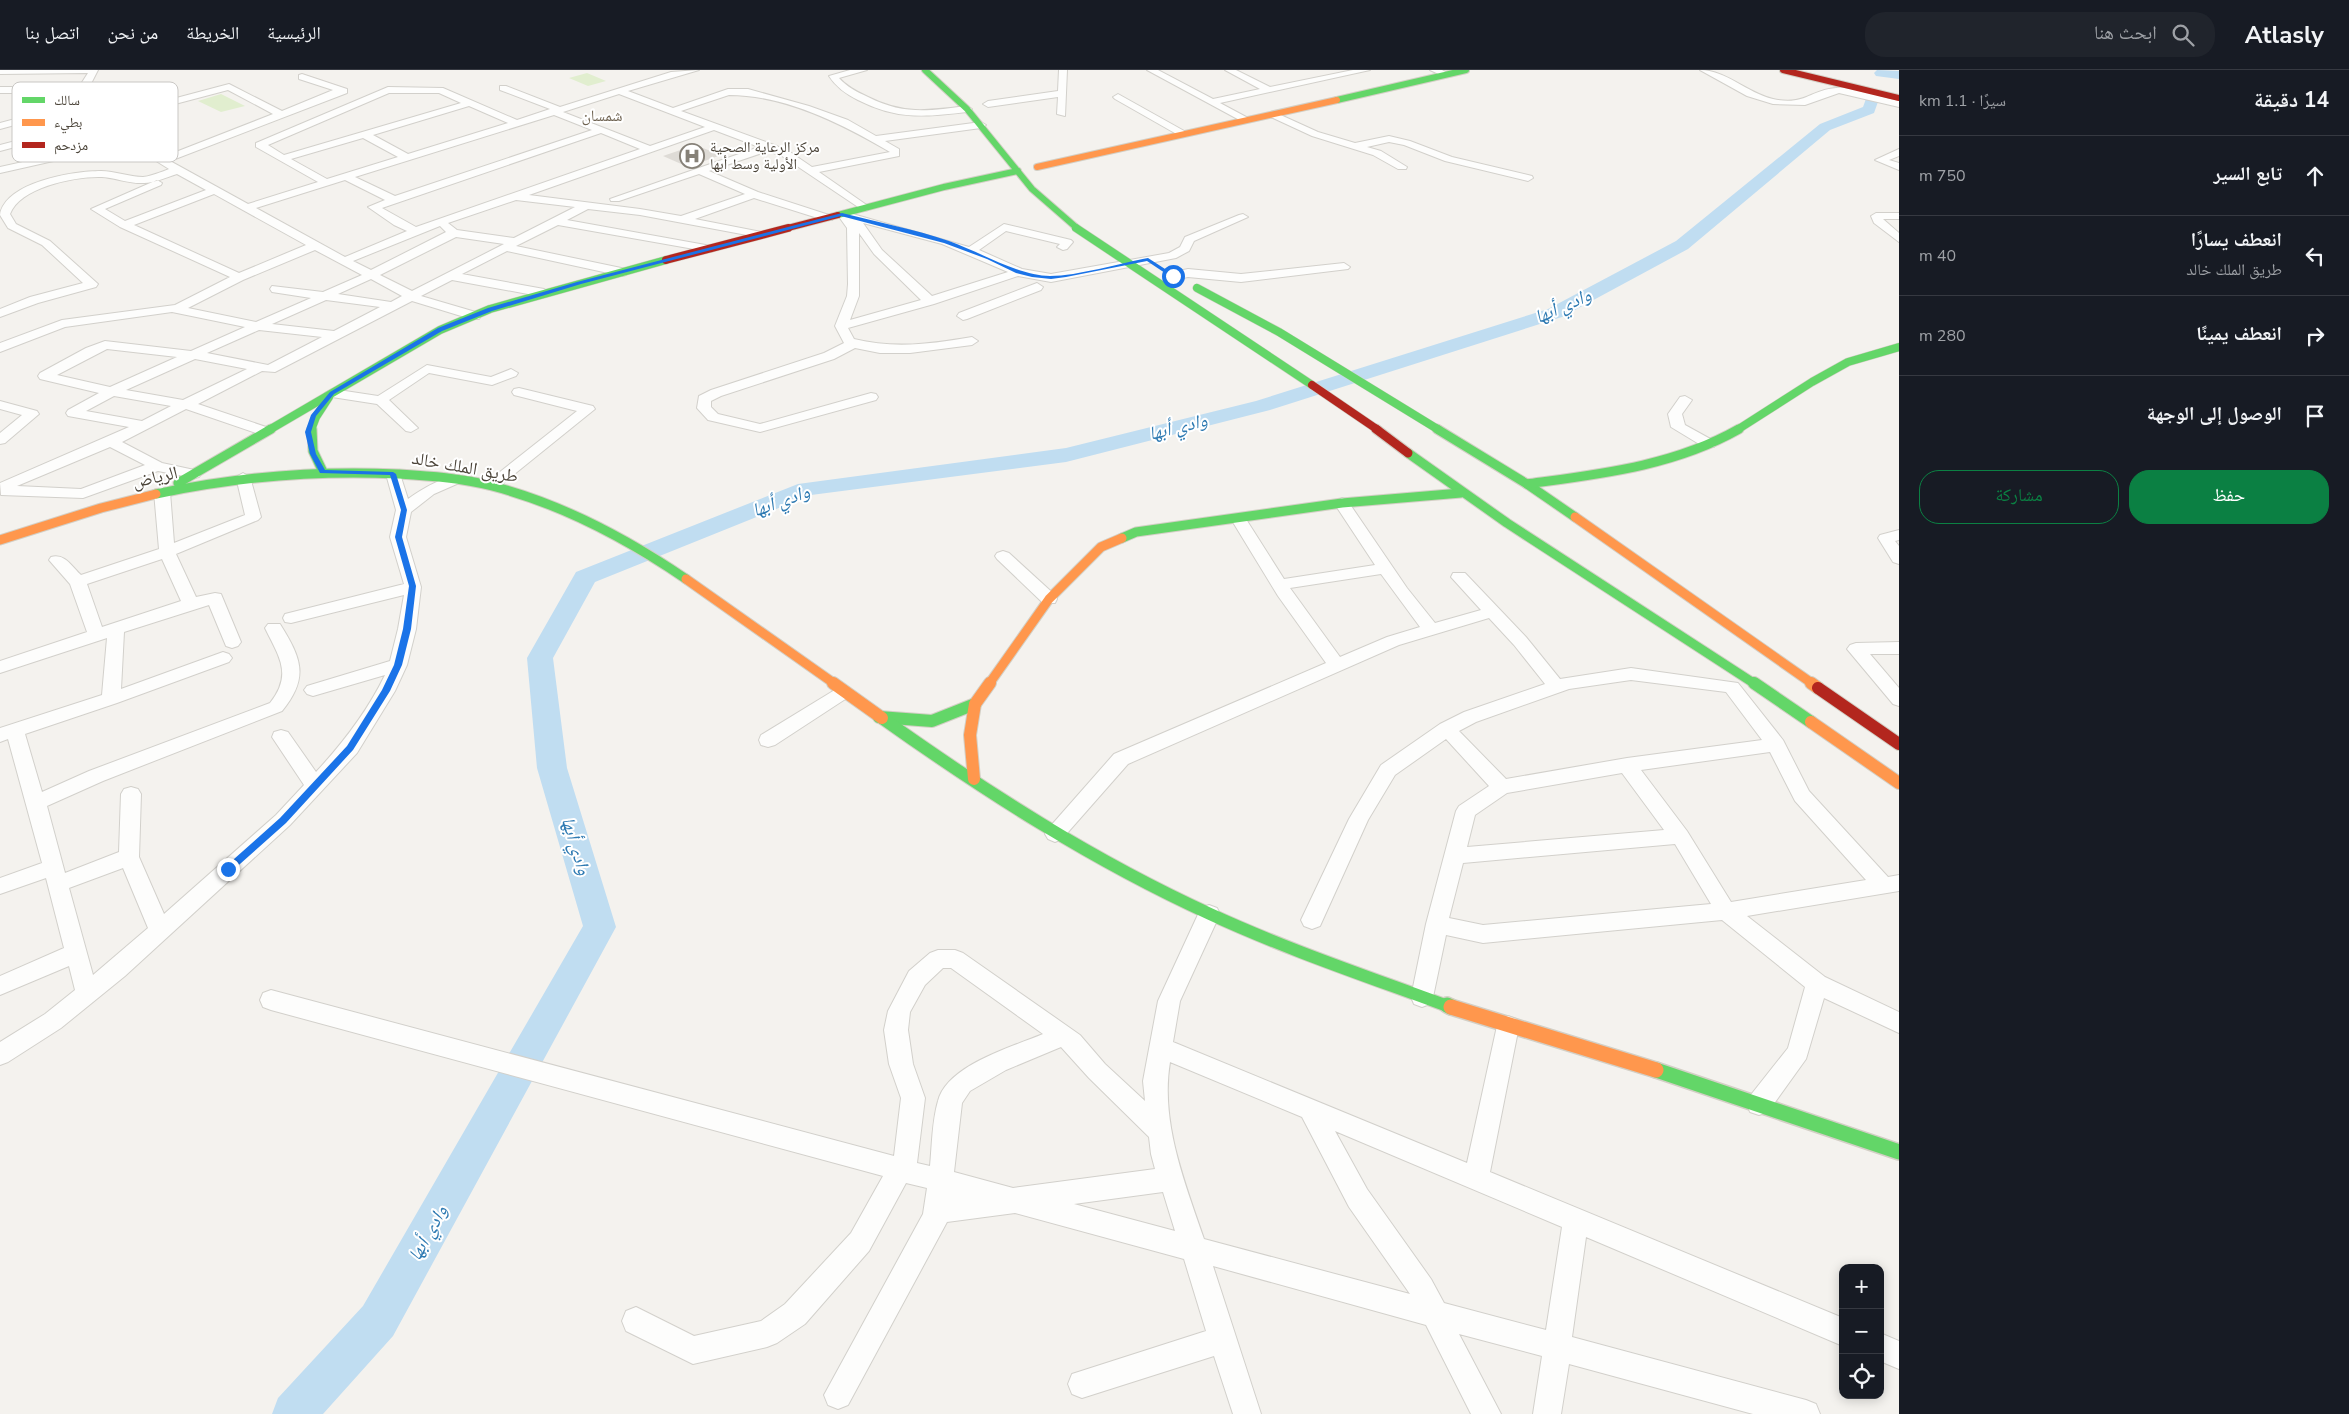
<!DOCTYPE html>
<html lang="ar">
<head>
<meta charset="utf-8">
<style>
	:root { --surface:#171b24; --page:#20242c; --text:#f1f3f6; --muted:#9ea1a6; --line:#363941; --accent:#0b8043 }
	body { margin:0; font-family:"Nunito Sans","Noto Naskh Arabic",sans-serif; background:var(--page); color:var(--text); direction:rtl }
	.controls { position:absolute; right:15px; bottom:15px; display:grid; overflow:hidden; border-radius:10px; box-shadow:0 2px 12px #0003 }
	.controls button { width:45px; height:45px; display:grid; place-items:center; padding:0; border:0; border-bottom:1px solid var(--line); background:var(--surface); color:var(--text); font:25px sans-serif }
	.stop { position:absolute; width:15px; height:15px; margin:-11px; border:4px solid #1a73e8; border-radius:50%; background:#fff }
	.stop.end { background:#1a73e8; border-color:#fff; box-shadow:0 1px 5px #0008 }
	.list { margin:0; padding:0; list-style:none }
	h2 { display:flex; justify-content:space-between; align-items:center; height:65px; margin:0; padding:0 20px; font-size:21px }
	h2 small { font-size:16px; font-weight:400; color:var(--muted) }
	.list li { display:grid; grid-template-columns:32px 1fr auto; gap:15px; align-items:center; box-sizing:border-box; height:80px; padding:0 20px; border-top:1px solid var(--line) }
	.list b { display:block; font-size:19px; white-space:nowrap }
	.list p { margin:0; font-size:16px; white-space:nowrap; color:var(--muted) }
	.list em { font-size:16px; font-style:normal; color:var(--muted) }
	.actions { display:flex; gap:10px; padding:15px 20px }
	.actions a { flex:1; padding:11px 0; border:1px solid var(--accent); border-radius:20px; text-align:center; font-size:18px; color:var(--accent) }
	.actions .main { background:var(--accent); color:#fff }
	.icon { flex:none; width:28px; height:28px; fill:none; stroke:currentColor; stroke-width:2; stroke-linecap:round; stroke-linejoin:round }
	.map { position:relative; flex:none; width:1899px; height:1344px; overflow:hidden; direction:ltr }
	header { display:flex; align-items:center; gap:30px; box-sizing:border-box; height:70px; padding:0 25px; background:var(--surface); border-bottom:1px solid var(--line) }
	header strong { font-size:24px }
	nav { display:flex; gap:28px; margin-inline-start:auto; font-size:18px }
	.search { width:350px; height:45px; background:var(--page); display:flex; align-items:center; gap:12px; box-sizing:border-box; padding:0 18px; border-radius:20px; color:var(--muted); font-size:19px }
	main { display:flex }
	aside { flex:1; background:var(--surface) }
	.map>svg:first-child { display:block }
	.green { fill:#e1eecf }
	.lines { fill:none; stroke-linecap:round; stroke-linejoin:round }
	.river { fill:#c0ddf1; fill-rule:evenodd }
	.building { fill:#dedbd6 }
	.street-casing { stroke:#d2d0cb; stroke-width:2 }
	.fast-far4-casing { stroke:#d3cfc5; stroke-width:8 }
	.fast-far3-casing { stroke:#d3cfc5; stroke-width:9 }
	.fast-far2-casing { stroke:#d3cfc5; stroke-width:11 }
	.fast-far1-casing { stroke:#d3cfc5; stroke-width:14 }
	.fast-casing { stroke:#d3cfc5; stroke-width:18 }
	.slow-far3-casing { stroke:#d3cfc5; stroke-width:8 }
	.slow-far2-casing { stroke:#d3cfc5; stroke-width:11 }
	.slow-far1-casing { stroke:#d3cfc5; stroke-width:14 }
	.slow-casing { stroke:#d3cfc5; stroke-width:18 }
	.jam-far3-casing { stroke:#d3cfc5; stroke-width:8 }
	.jam-far2-casing { stroke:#d3cfc5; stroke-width:9 }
	.jam-far1-casing { stroke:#d3cfc5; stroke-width:11 }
	.jam-casing { stroke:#d3cfc5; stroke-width:14 }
	.street { fill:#fdfdfc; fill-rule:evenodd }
	.fast-far4 { stroke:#63d668; stroke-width:6 }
	.fast-far3 { stroke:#63d668; stroke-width:8 }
	.fast-far2 { stroke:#63d668; stroke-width:9 }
	.fast-far1 { stroke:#63d668; stroke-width:12 }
	.fast { stroke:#63d668; stroke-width:15 }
	.slow-far3 { stroke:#ff974d; stroke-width:6 }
	.slow-far2 { stroke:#ff974d; stroke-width:9 }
	.slow-far1 { stroke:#ff974d; stroke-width:12 }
	.slow { stroke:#ff974d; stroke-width:15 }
	.jam-far3 { stroke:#b3261e; stroke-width:6 }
	.jam-far2 { stroke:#b3261e; stroke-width:8 }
	.jam-far1 { stroke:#b3261e; stroke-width:9 }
	.jam { stroke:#b3261e; stroke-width:12 }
	.route { fill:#1a73e8 }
	.labels { text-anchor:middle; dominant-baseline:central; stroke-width:4; stroke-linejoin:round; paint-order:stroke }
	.far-poi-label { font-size:15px; fill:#4b4439; stroke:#fff; text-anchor:start }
	.far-neighbourhood-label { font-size:16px; fill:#6e6250; stroke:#fff }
	.street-label { font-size:18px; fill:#4b4439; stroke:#fff }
	.water-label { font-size:19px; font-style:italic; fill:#2e7ab2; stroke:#fff }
	.key { fill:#fff; stroke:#c9c7c4; stroke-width:1 }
	.key-label { font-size:14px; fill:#4b4439 }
</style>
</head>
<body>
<header>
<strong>Atlasly</strong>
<div class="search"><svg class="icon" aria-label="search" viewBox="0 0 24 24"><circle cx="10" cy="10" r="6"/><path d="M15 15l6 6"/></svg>ابحث هنا</div>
<nav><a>الرئيسية</a><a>الخريطة</a><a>من نحن</a><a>اتصل بنا</a></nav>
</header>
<main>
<aside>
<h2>14 دقيقة<small>سيرًا · 1.1 km</small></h2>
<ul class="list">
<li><svg class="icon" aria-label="ahead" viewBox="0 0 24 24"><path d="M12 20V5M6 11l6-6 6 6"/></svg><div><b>تابع السير</b></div><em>750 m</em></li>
<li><svg class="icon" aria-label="left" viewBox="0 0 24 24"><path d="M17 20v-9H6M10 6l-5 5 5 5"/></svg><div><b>انعطف يسارًا</b><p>طريق الملك خالد</p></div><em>40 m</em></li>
<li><svg class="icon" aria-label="right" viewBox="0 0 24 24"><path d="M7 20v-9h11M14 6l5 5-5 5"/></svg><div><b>انعطف يمينًا</b></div><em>280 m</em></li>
<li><svg class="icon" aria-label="arrive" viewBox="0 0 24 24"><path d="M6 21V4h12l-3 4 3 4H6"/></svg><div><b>الوصول إلى الوجهة</b></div></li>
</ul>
<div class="actions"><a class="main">حفظ</a><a>مشاركة</a></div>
</aside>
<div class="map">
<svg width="1899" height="1344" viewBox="0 0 1899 1344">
	<rect width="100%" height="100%" fill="#f4f2ee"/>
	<g class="green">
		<path d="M587,3L606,11L588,16L569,8Z"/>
		<path d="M221,24L245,36L221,42L198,31Z"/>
	</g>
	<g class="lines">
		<g class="river">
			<path d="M1877,0L1899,1V9L1876,6L1874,3Z"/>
			<path d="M1872,25L1879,29L1874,43L1830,60L1688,179L1562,247L1270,340L1066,392L811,425L595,512L553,588L567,698L616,857L393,1266L323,1344H272L278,1328L363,1236L583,856L537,698L527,588L576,502L798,414L1066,378L1256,331L1548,239L1676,171L1820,54L1863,37L1867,26Z"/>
		</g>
	</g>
	<path class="building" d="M695,75L721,85L688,97L663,86Z"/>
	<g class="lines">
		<defs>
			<g id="street">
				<path d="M0,0H98L80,35L101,48L229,14L282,41L333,20L299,9V5L302,4L347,19V23L170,91L248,134L318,112L256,77V73L388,17L443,18L517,50L550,39L500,20V16H506L560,37L671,2L699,0L628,21L673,38L728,19H748L809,36L848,50L876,66L981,52L986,55L981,58L885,71L899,79V86L819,102L868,136V140L864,141L782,86L768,81L709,101L758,122L832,146L833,148L832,150H824L754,128L695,149L767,163L769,165L767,167L763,168L640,145L588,139L567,150L711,176L717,179L711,182L558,155L516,176L626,199L628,202L626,205L622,206L507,181L462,204L544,219L550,223L548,226L544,227L452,210L421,226L479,243L481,246L479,249H471L412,231L275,302L262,301L198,334L269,358L271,361L269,364H259L186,339L122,372L162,393L199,401L201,404L199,407L194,408L158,401L83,428L1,425L0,413L129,357L68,346L66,343L68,340L99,323L40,309L38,306L40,303L86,278L105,271L191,281L245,257L172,242L65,257L0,282V273L62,250L175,235L230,207L120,157L91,139L157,110L162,113L161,115L105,139L125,151L206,120L177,104C167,107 154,113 144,113C130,114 116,108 102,107C76,106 20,117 10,144L16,154L50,171L98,214L96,217L38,233L0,247V239L30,227L83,213L42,175L8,158L0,145C5,112 73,101 101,101C115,101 129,107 143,107C152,106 161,102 169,99L129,74L0,103V97L122,70L98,55L0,81V75L92,51L74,39L0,59V53L71,34L76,23H0V17H79L88,3L0,4ZM228,20L273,44L163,87L107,52ZM389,23H439L461,33L284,85L268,75ZM619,24L705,57L650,76L563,42ZM729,25C785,25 842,54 890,82L812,97L790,82L774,75L681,41ZM469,36L508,53L408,84L373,65ZM554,45L592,60L395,126L355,107ZM714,60L759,77L610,129L611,131H619L699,104L745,124L681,146L640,139L529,125ZM601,63L640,79L416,157L382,138ZM363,68L398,87L327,109L291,89ZM345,110L385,130L368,137L394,155L407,161L345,187L256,138ZM214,124L306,175L239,203L134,155ZM516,130L575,137L514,168L457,160L448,153ZM440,156L446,162L371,200L353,191ZM456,167L504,174L412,221L380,205ZM315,180L362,205L323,222L272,216L270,219L272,222L311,228L256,252L188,238L243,210ZM371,209L402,226L391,232L338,224ZM326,230L380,237L334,261L272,254ZM259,260L322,267L268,295L207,283ZM107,279L177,287L110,317L57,305ZM195,289L247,299L183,330L126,320ZM114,326L171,336L142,351L86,341ZM110,377L145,395L81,419L17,416Z"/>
				<path d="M850,0H867L839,8C847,17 857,22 868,27C903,45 929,41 967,36L972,39L967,42C925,47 897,50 858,30C846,24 836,17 829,6Z"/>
				<path d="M1059,0H1067L1065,46L1057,44L1058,27L988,37L983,34L988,31L1058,21Z"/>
				<path d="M1147,0H1158L1213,29L1260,19L1225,0H1236L1270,17L1353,0H1370L1220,33L1248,48V52L1245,53Z"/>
				<path d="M1430,0H1442L1449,4L1445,7Z"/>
				<path d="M1700,0C1726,0 1747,23 1773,29C1805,36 1810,20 1836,18C1849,16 1884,28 1899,31V37L1839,23L1805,35L1773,34L1747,26Z"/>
				<path d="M1118,24L1186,62L1188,64L1183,67L1180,66L1115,29L1113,27Z"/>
				<path d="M1274,42L1318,62L1355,73L1389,66L1410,71L1452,87L1532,106L1533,108L1528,111L1445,91L1404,75L1389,72L1367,77L1381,81L1407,97L1406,99H1398L1373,85L1312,66L1271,47L1269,45Z"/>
				<path d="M1899,79V86L1889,90L1899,93V100L1875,90Z"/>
				<path d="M842,141L969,177L1004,154L1071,170L1073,172L1067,179L1063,180L1057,177L1060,174L1006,161L979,180L1022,199L1051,204L1169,183L1180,177L1185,167L1239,145L1243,144L1248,147L1194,171L1189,181L1176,188L1051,212L1018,206L934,234L848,258L854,269C894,279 931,274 972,267L978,271L972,275L910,283H880L855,278L834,289L721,326L711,331V337L718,344L760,354L871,323L876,324L878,327L876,330L760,362L708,350L697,338L699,326L711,320L824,283L844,273L835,256L847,226L848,214L847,158L837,144ZM863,153L942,174L1008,202L932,226L882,180ZM859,163L874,184L921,230L850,250L859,226Z"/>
				<path d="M1876,143H1899V149H1883L1899,163V172L1874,153L1871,146Z"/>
				<path d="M1344,193L1350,197L1348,199L1241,212L1188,207L1173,210L1167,206L1169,203L1188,199L1241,204Z"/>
				<path d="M1037,213L1043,217L1041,220L967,249L963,250L957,246L959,243Z"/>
				<path d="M427,295L491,307L511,299L518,303L516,306L492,315L429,303L389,330L418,358L411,362L406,361L377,334L332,327L325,323L332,319L378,326Z"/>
				<path d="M519,318L593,336L595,339L496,419H486L484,416L486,413L577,341L514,325L512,322L514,319Z"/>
				<path d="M1685,326L1692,330L1682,344L1685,355L1714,371L1716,374L1714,377H1704L1671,357L1668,344L1680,327Z"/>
				<path d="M0,331L37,341L39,344L5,373L0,374V363L22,345L0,339Z"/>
				<path d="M393,400L400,404L408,429C422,419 437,410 454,406L461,410L459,413L434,424L411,442L406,467L421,517L416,559L407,595L395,621L357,683L290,755L125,906L61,958L8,992L0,995V972L45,944L75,920L69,896L0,925V906L64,878L46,808L0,824V808L42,793L8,669L0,672V658L102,625L107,568L0,603V591L87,562L70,514L49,490L51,487C65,483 72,497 81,505L159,479L154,422L162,417L170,422L174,473L245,445L236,407L243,403L250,407L261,447L258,450L176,484L196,527L215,523L221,524L241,572L238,576L232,578L226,576L209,535L124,562L121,619L223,582L229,584L232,588L229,592L117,633L25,664L42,722L89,701L270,633C293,604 279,587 265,558L268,554H280C302,589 309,608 282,641L103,711L47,736L65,803L119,782L121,724L124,719L131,717L138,719L141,724L139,787L164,844L276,745L304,715L272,667L274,662L281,660L288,662L316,702C343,673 367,642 385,605L313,626L307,624L304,620L307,616L390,591L398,559L404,525L291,553L285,552L283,548L285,544L404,514L390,467L396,440L386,404ZM162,489L181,531L102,557L87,514ZM123,798L148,858L93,905L69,818Z"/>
				<path d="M1342,428L1347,430L1407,518L1435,553L1481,540L1451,507L1453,503H1465L1526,567L1560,609L1631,598L1738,613L1783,670L1809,721L1888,807L1899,805V821L1747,846L1825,907L1899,942V963L1824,928L1806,989L1768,1042L1759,1045L1750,1042L1747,1034L1750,1026L1788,978L1805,917L1722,850L1483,873L1446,865L1433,927L1430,934L1422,937L1414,934L1411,927L1426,854L1456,741L1459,736L1489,716L1446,669L1395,705L1368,750L1320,856L1312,859L1304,856L1301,850L1349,749L1381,695L1440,654L1464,642L1545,614L1514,575L1489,548L1399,575L1128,694L1062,769L1055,772L1048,769L1045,764L1048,759L1114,684L1326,593L1278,526L1231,449L1234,446H1244L1284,509L1375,495L1334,433ZM1381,504L1420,557L1387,567L1340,587L1290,518ZM1631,610L1726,622L1762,670L1627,688L1506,709L1459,661L1476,652L1569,619ZM1770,682L1795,731L1866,810L1731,832L1687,761L1641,700ZM1622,703L1664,760L1467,777L1475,745L1507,723ZM1675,774L1711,834L1483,855L1449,848L1463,793Z"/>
				<path d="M1899,460V470L1895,471L1899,476V494L1893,492L1878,468L1880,465Z"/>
				<path d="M1003,481L1009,483L1055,525L1057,529L1055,533H1043L997,489L995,486L997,483Z"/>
				<path d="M1899,572V584H1870L1899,618V636L1893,634L1847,579L1850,575L1856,573Z"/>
				<path d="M844,616L850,618L853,622L850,626L775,675L768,677L761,675L759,670L761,665L838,618Z"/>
				<path d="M1209,835L1217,838L1220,844L1180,931L1173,972L1467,1093L1497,956L1500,949L1508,946L1516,949L1519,956L1490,1102L1843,1248V1276L1586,1167L1572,1267L1806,1330L1816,1334L1820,1344H1753L1569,1294L1561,1344H1533L1542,1286L1459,1264L1501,1344H1471L1426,1255L1213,1196L1261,1344H1233L1214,1286L1082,1328L1072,1324L1068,1314L1072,1304L1206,1261L1184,1189L1015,1143L947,1152L848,1335L838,1339L828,1335L824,1325L923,1144L927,1118L906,1113L869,1181L805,1254L777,1273L767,1277L693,1294L626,1261L622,1251L626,1241L636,1237L694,1266L761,1251L785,1234L851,1163L883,1106L271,940L263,937L260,930L263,923L271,920L894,1086L901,1028L889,994L884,960L888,941L909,901L930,883L938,880H955L963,883L1080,965L1105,994L1145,1031L1143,1011L1158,931L1201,838ZM943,898H951L1043,964C1012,977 947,995 938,1031C932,1051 932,1075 930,1096L917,1093L925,1028L913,994L908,960L910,942L925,915ZM1061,977L1089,1008L1149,1067L1151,1084L1155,1099L1013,1118L954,1102L962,1033L970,1021L1006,1000ZM1170,992L1302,1047L1349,1137L1410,1224L1204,1169C1185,1113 1160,1052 1170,992ZM1335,1061L1562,1157L1546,1260L1444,1233L1431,1209L1367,1119ZM1163,1122L1175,1161L1074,1134Z"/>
				<path d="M1880,1263L1899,1271V1299L1880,1291Z"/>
			</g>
			<g id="fast-far4">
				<path d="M925,0L967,39L1032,119L1078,159"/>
				<path d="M1337,30L1466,0"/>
				<path d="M838,145L944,117L1018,101"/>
			</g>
			<g id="fast-far3">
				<path d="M1076,158L1312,315"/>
				<path d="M1197,218L1279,262L1439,360"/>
				<path d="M269,360L440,260L490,239L666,190"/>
				<path d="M311,360L316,347L329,327"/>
				<path d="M1737,360L1812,312L1848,292L1899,277"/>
			</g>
			<g id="fast-far2">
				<path d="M312,359L313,381L323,402"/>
				<path d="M1437,359L1527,414L1575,447"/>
				<path d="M1408,383L1507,453L1755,614"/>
				<path d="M178,413L271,359"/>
				<path d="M1527,414C1600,404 1674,396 1739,359"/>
				<path d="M156,424C236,407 316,400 398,404C429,406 461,408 492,416C562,434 626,468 686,509"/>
				<path d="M1122,468L1136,462L1342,433L1461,423"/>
			</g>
			<g id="fast-far1">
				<path d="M1754,613L1811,652"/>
				<path d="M879,647L932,651L975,634"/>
				<path d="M882,648C986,722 1094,791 1210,844C1288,880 1369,907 1450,937"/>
			</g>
			<g id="fast">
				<path d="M1447,935L1451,937"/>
				<path d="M1656,1000L1899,1082"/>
			</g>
			<path id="slow-far3" d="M1037,97L1337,30"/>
			<g id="slow-far2">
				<path d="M1575,447L1813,614"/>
				<path d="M0,470L101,438L156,424"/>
				<path d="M686,509L835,614"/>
				<path d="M989,614L1049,529L1101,477L1122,468"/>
			</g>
			<g id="slow-far1">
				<path d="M833,613L882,648"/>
				<path d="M1811,613L1818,618"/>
				<path d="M1811,652L1899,713"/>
				<path d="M974,709L970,665L975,634L990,613"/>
			</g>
			<path id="slow" d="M1451,937L1656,1000"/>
			<g id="jam-far3">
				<path d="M1783,0L1899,28"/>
				<path d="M784,159L838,145"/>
			</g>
			<g id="jam-far2">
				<path d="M666,190L788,158"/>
				<path d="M1312,315L1378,360"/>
			</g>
			<path id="jam-far1" d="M1376,359L1408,383"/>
			<path id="jam" d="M1818,618L1899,674"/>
		</defs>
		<use href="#street" class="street-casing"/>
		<use href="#fast-far4" class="fast-far4-casing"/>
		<use href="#fast-far3" class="fast-far3-casing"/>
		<use href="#fast-far2" class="fast-far2-casing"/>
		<use href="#fast-far1" class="fast-far1-casing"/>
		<use href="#fast" class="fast-casing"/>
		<use href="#slow-far3" class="slow-far3-casing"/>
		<use href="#slow-far2" class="slow-far2-casing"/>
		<use href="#slow-far1" class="slow-far1-casing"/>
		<use href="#slow" class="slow-casing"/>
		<use href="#jam-far3" class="jam-far3-casing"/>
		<use href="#jam-far2" class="jam-far2-casing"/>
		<use href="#jam-far1" class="jam-far1-casing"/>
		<use href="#jam" class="jam-casing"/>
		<use href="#street" class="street"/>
		<use href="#fast-far4" class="fast-far4"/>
		<use href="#fast-far3" class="fast-far3"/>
		<use href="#fast-far2" class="fast-far2"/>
		<use href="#fast-far1" class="fast-far1"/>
		<use href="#fast" class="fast"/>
		<use href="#slow-far3" class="slow-far3"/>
		<use href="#slow-far2" class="slow-far2"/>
		<use href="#slow-far1" class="slow-far1"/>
		<use href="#slow" class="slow"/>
		<use href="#jam-far3" class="jam-far3"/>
		<use href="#jam-far2" class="jam-far2"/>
		<use href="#jam-far1" class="jam-far1"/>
		<use href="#jam" class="jam"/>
	</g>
	<path class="route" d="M842,143C877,152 914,159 949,171C980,182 1019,206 1050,206C1078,206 1120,193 1148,188L1176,206L1171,207L1147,191L1066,207L1051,209L1032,207L1016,203L987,189L944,173L841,146L581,214L492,241L442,261L334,324L316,346L311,362L316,384L325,400L393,402L396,404L407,440L402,467L416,516L411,559L402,595L390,621L353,680L286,753L231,802H225V797L280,748L347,676L382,620L394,595L403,559L409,516L395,467L401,440L390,405L320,403L310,384L305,362L311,345L330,322L438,258L488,238L577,212Z"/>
	<defs>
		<symbol id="hospital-ring" viewBox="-11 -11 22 22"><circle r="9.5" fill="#fff" stroke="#868178" stroke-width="1.5"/><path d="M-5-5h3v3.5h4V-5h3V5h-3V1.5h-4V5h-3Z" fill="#868178"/></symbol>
	</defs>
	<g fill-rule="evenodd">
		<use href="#hospital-ring" x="678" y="72" width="28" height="28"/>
	</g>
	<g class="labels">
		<g class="far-poi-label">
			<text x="710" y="77">مركز الرعاية الصحية<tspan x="710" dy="17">الأولية وسط أبها</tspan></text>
		</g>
		<g class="far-neighbourhood-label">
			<text x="602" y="46">شمسان</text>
		</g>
		<g class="street-label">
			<text transform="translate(465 397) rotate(10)">طريق الملك خالد</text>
			<text transform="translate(155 407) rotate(-13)">الرياض</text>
		</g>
		<g class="water-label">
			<text transform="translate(1563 236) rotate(-24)">وادي أبها</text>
			<text transform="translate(1178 357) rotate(-14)">وادي أبها</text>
			<text transform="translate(781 431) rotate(-20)">وادي أبها</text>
			<text transform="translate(576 776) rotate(73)">وادي أبها</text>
			<text transform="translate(428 1163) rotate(-61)">وادي أبها</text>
		</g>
	</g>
	<rect x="12" y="12" width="166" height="80" rx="8" class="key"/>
	<rect x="22" y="27" width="23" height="6" fill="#63d668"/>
	<rect x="22" y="49" width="23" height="7" fill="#ff974d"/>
	<rect x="22" y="72" width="23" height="6" fill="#b3261e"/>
	<g class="key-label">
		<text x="54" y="35">سالك</text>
		<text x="54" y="57">بطيء</text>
		<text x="54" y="80">مزدحم</text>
	</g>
</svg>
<div class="controls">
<button>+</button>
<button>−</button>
<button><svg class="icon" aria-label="locate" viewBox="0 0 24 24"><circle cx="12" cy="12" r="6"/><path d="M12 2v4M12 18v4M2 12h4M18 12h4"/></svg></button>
</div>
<div class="stop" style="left:1173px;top:206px"></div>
<div class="stop end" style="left:228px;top:799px"></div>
</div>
</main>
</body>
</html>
